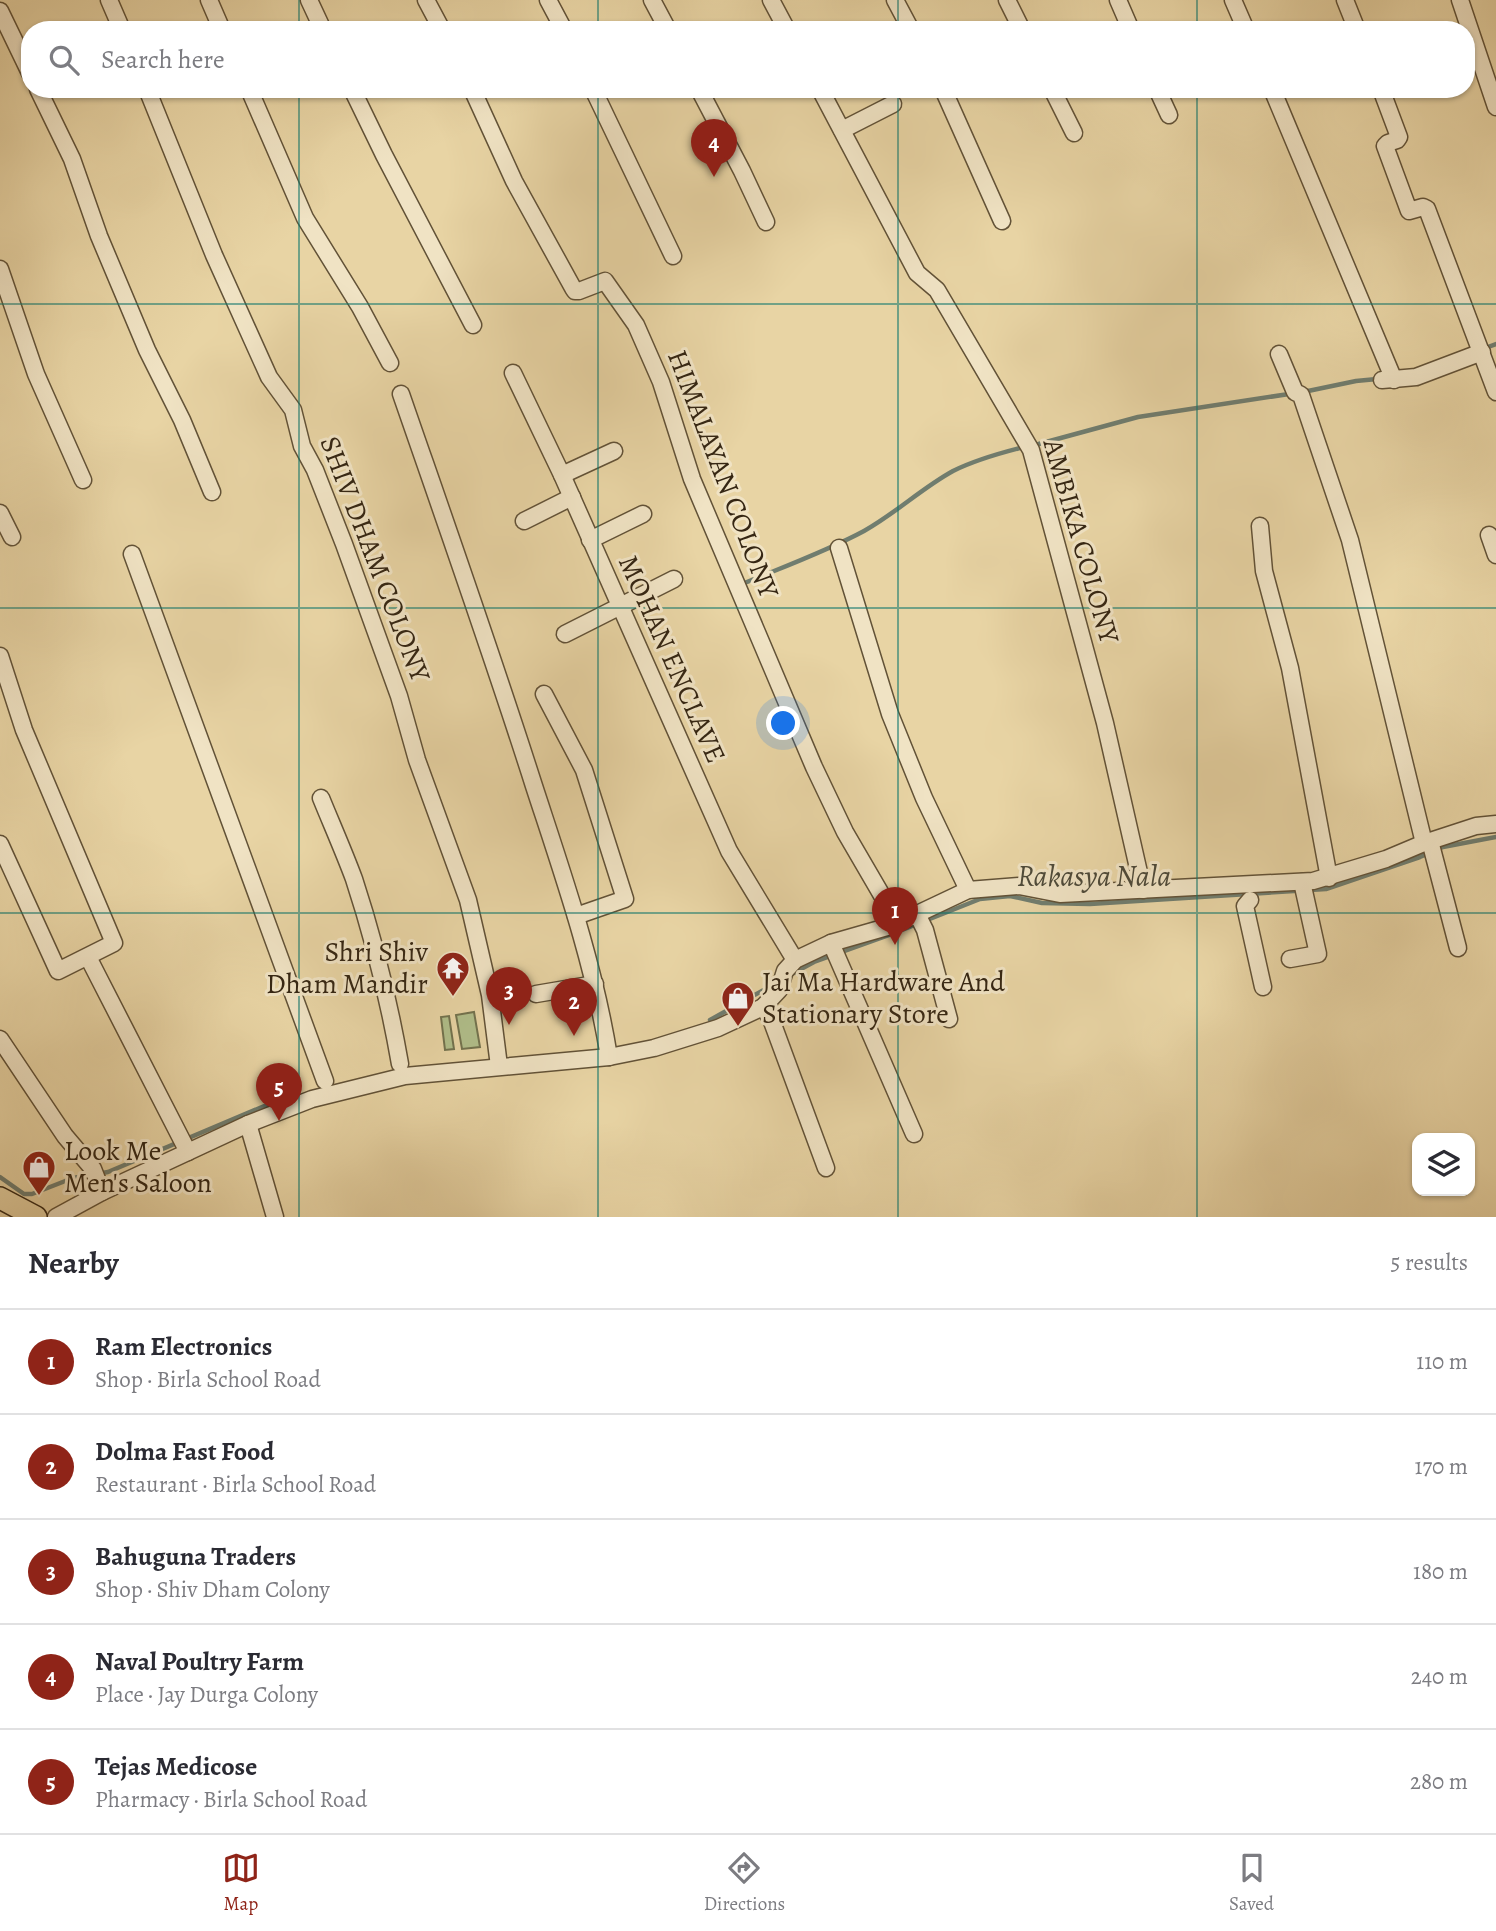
<!DOCTYPE html>
<html lang="en">
<head>
<meta charset="utf-8">
<style>
	:root { --surface:#fff; --page:#f7f7f7; --text:#2b2b33; --muted:#7c7c81; --line:#e1e1e2; --accent:#8f2418 }
	body { margin:0; font-family:Alegreya,serif; background:var(--page); color:var(--text) }
	.controls { position:absolute; right:21px; bottom:21px; display:grid; overflow:hidden; border-radius:14px; box-shadow:0 2px 5px #0004 }
	.controls button { width:63px; height:63px; display:grid; place-items:center; padding:0; border:0; border-bottom:2px solid var(--line); background:var(--surface); color:var(--text); font:35px sans-serif }
	.you { position:absolute; left:784px; top:724px; width:24px; height:24px; margin:-18px; border:5px solid #fff; border-radius:50%; background:#1a73e8; box-shadow:0 0 0 10px #1a73e833 }
	.badge { display:grid; place-items:center; width:46px; height:46px; border-radius:50%; background:var(--accent); color:#fff; font-size:23px; font-weight:700 }
	.pin { position:absolute; translate:-50% -58px; filter:drop-shadow(0 2px 4px #0008) }
	.pin::after { content:''; position:absolute; top:37px; width:24px; height:21px; background:inherit; clip-path:polygon(0 0,100% 0,50% 100%) }
	.list { margin:0; padding:0; list-style:none }
	h2 { display:flex; justify-content:space-between; align-items:center; height:91px; margin:0; padding:0 28px; font-size:30px }
	h2 small { font-size:23px; font-weight:400; color:var(--muted) }
	.list li { display:grid; grid-template-columns:46px 1fr auto; gap:21px; align-items:center; box-sizing:border-box; height:105px; padding:0 28px; border-top:2px solid var(--line) }
	.list b { display:block; font-size:26px; white-space:nowrap }
	.list p { margin:0; font-size:23px; white-space:nowrap; color:var(--muted) }
	.list em { font-size:23px; font-style:normal; color:var(--muted) }
	.icon { flex:none; width:38px; height:38px; fill:none; stroke:currentColor; stroke-width:2; stroke-linecap:round; stroke-linejoin:round }
	.map { position:relative; flex:none; width:1496px; height:1217px; overflow:hidden }
	.search { position:absolute; background:var(--surface); box-shadow:0 2px 5px #0004; left:21px; right:21px; top:21px; height:77px; display:flex; align-items:center; gap:18px; box-sizing:border-box; padding:0 24px; border-radius:28px; color:var(--muted); font-size:26px }
	.sheet { height:616px; background:var(--surface) }
	nav { display:flex; justify-content:space-around; align-items:center; box-sizing:border-box; height:98px; border-top:2px solid var(--line); background:var(--surface); font-size:19px; color:var(--muted) }
	nav a { display:grid; justify-items:center; gap:4px }
	nav .on { color:var(--accent) }
	.map>svg:first-child { display:block }
	.green { fill:#b0be8a; stroke:#72724e; stroke-width:2 }
	.lines { fill:none; stroke-linecap:round; stroke-linejoin:round }
	.stream { stroke:#707d6f; stroke-width:4.5 }
	.minor-casing { stroke:#625237; stroke-width:19 }
	.major-casing { stroke:#352613; stroke-width:24 }
	.minor { stroke:#f0e3c4; stroke-width:16 }
	.major { stroke:#e8d4a4; stroke-width:21 }
	.grid { fill:none; stroke:#0f766e; stroke-width:2; stroke-opacity:0.55 }
	.labels { text-anchor:middle; dominant-baseline:central; stroke-width:6; stroke-linejoin:round; paint-order:stroke }
	.street-label { font-size:28px; fill:#352613; stroke:#f0e3c4 }
	.poi-label { font-size:28px; fill:#352613; stroke:#f0e3c4; text-anchor:start }
	.water-label { font-size:30px; font-style:italic; fill:#4e4a39; stroke:#f0e3c4 }
</style>
</head>
<body>
<div class="map">
<svg width="1496" height="1217" viewBox="0 0 1496 1217">
	<rect width="100%" height="100%" fill="#e8d4a4"/>
	<filter id="stains"><feTurbulence type="fractalNoise" baseFrequency=".00286" numOctaves="4"/><feColorMatrix values="0 0 0 0 .2 0 0 0 0 .09 0 0 0 0 .02 0 0 0 .5 -.17"/></filter>
	<radialGradient id="worn" r=".72"><stop offset=".6" stop-color="#630" stop-opacity="0"/><stop offset="1" stop-color="#630" stop-opacity=".3"/></radialGradient>
	<g class="green">
		<path d="M474,1012L480,1047L462,1049L456,1015Z"/>
		<path d="M449,1016L454,1049L445,1050L441,1017Z"/>
	</g>
	<g class="lines">
		<g class="stream">
			<path d="M1488,347L1496,344"/>
			<path d="M1308,391L1356,381L1377,379"/>
			<path d="M1035,445L1138,417L1289,394"/>
			<path d="M742,584C783,567 825,552 864,531C896,513 922,488 953,471C975,460 1000,453 1024,447"/>
			<path d="M790,975L814,962L892,934L980,899L1010,896L1042,903L1090,904L1326,889L1420,857L1443,847L1496,837"/>
			<path d="M710,1020L776,983"/>
			<path d="M0,1177L24,1194H32L73,1178L108,1172L281,1099"/>
		</g>
		<defs>
			<g id="minor">
				<path d="M109,0L122,30"/>
				<path d="M209,0L222,30"/>
				<path d="M309,0L323,30"/>
				<path d="M426,0L442,30"/>
				<path d="M548,0L564,30"/>
				<path d="M652,0L668,30"/>
				<path d="M771,0L787,30"/>
				<path d="M895,0L911,30"/>
				<path d="M1007,0L1022,30"/>
				<path d="M1118,0L1131,30"/>
				<path d="M1233,0L1246,30"/>
				<path d="M1345,0L1357,30"/>
				<path d="M1460,0L1496,107"/>
				<path d="M0,11L30,73"/>
				<path d="M38,89L72,159L99,236L147,350L182,420L212,492"/>
				<path d="M147,89L214,255L269,377L293,410L302,446L315,470L344,544L399,696L417,760L468,900L490,995L499,1066"/>
				<path d="M249,89L305,218L360,307L390,363"/>
				<path d="M352,89L384,155L473,325"/>
				<path d="M472,89L514,181L573,288L575,291H579L605,281L636,325L661,382L692,479L814,767L845,832L898,923"/>
				<path d="M593,89L673,256"/>
				<path d="M699,89L742,171L766,222"/>
				<path d="M820,89L917,273L937,290L1031,450L1105,723L1143,890"/>
				<path d="M943,89L1002,221"/>
				<path d="M1052,89L1074,133"/>
				<path d="M1157,89L1169,115"/>
				<path d="M1272,89L1394,380"/>
				<path d="M1381,89L1399,137L1397,140L1388,143L1385,146L1409,211L1423,207L1427,209L1496,392"/>
				<path d="M842,130L893,104"/>
				<path d="M0,269L36,374L83,480"/>
				<path d="M1279,354L1295,392L1301,395L1350,540L1424,843"/>
				<path d="M513,373L562,475L729,851L795,960"/>
				<path d="M1382,380L1416,377L1482,352"/>
				<path d="M401,394C446,524 492,654 534,786C563,875 594,963 609,1057"/>
				<path d="M562,475L614,451"/>
				<path d="M0,513L12,537"/>
				<path d="M524,521L572,497"/>
				<path d="M1260,526L1264,571L1290,668L1329,878"/>
				<path d="M1489,535L1496,555"/>
				<path d="M590,540L643,514"/>
				<path d="M839,548L890,714L924,798L968,890"/>
				<path d="M132,554L325,1081"/>
				<path d="M565,634L674,579"/>
				<path d="M0,656L24,730L114,943L58,971L0,844"/>
				<path d="M544,694L584,770L625,899L576,916"/>
				<path d="M321,798C332,825 344,852 354,879C374,940 389,1001 400,1064"/>
				<path d="M1430,841L1458,948"/>
				<path d="M1250,900L1245,906L1263,987"/>
				<path d="M917,914L925,930L949,1019"/>
				<path d="M831,943L914,1134"/>
				<path d="M88,957L188,1152"/>
				<path d="M1290,959L1318,954L1302,882"/>
				<path d="M536,994L595,984"/>
				<path d="M763,1007L771,1019L826,1168"/>
				<path d="M0,1039L65,1136L93,1169L102,1192"/>
				<path d="M248,1124L275,1217"/>
				<path d="M56,1217L102,1192L248,1124L312,1099L405,1076L609,1057L654,1048L718,1028L763,1007L779,990L785,971L795,960L831,943L894,925L968,890L1019,886L1060,894L1313,881L1386,859L1424,843L1476,826L1496,824"/>
			</g>
			<path id="major" d="M0,1198L36,1217"/>
		</defs>
		<use href="#minor" class="minor-casing"/>
		<use href="#major" class="major-casing"/>
		<use href="#minor" class="minor"/>
		<use href="#major" class="major"/>
	</g>
	<path class="grid" d="M299,0V30M598,0V30M898,0V30M1197,0V30M299,89V1217M598,89V1217M898,89V1217M1197,89V1217M0,304H1496M0,608H1496M0,913H1496"/>
	<defs>
		<symbol id="temple-pin" viewBox="-11 -11 22 30"><path d="M0 17L-7.5 6A9.5 9.5 0 1 1 7.5 6Z" fill="#8f2418" stroke="#f0e3c4"/><path d="M0-6L5-2H3V0L6.5 2.5H4V6H1.5V3h-3V6H-4V2.5H-6.5L-3 0V-2H-5Z" fill="#fff"/></symbol>
		<symbol id="shop-pin" viewBox="-11 -11 22 30"><path d="M0 17L-7.5 6A9.5 9.5 0 1 1 7.5 6Z" fill="#8f2418" stroke="#f0e3c4"/><path d="M-5-2.5h2.3a2.7 3.5 0 0 1 5.4 0H5L5.5 6h-11ZM-1.5-2.5h3a1.5 2.3 0 0 0-3 0Z" fill="#fff"/></symbol>
	</defs>
	<g fill-rule="evenodd">
		<use href="#temple-pin" x="434" y="949" width="38" height="52"/>
		<use href="#shop-pin" x="719" y="979" width="38" height="52"/>
		<use href="#shop-pin" x="20" y="1148" width="38" height="52"/>
	</g>
	<g class="labels">
		<g class="street-label">
			<text transform="translate(723 474) rotate(69)">HIMALAYAN COLONY</text>
			<text transform="translate(1081 541) rotate(74)">AMBIKA COLONY</text>
			<text transform="translate(375 559) rotate(69)">SHIV DHAM COLONY</text>
			<text transform="translate(672 659) rotate(66)">MOHAN ENCLAVE</text>
		</g>
		<g class="poi-label">
			<text x="428" y="952" text-anchor="end">Shri Shiv<tspan x="428" dy="32">Dham Mandir</tspan></text>
			<text x="762" y="982">Jai Ma Hardware And<tspan x="762" dy="32">Stationary Store</tspan></text>
			<text x="64" y="1151">Look Me<tspan x="64" dy="32">Men's Saloon</tspan></text>
		</g>
		<g class="water-label">
			<text x="1094" y="876">Rakasya Nala</text>
		</g>
	</g>
	<rect width="100%" height="100%" filter="url(#stains)"/>
	<rect width="100%" height="100%" fill="url(#worn)"/>
</svg>
<div class="controls">
<button><svg class="icon" aria-label="layers" viewBox="0 0 24 24"><path d="M12 4l9 5-9 5-9-5zM3 14l9 5 9-5"/></svg></button>
</div>
<div class="you"></div>
<div class="pin badge" style="left:895px;top:945px">1</div>
<div class="pin badge" style="left:574px;top:1036px">2</div>
<div class="pin badge" style="left:509px;top:1025px">3</div>
<div class="pin badge" style="left:714px;top:177px">4</div>
<div class="pin badge" style="left:279px;top:1121px">5</div>
<div class="search"><svg class="icon" aria-label="search" viewBox="0 0 24 24"><circle cx="10" cy="10" r="6"/><path d="M15 15l6 6"/></svg>Search here</div>
</div>
<section class="sheet">
<h2>Nearby<small>5 results</small></h2>
<ul class="list">
<li><span class="badge">1</span><div><b>Ram Electronics</b><p>Shop · Birla School Road</p></div><em>110 m</em></li>
<li><span class="badge">2</span><div><b>Dolma Fast Food</b><p>Restaurant · Birla School Road</p></div><em>170 m</em></li>
<li><span class="badge">3</span><div><b>Bahuguna Traders</b><p>Shop · Shiv Dham Colony</p></div><em>180 m</em></li>
<li><span class="badge">4</span><div><b>Naval Poultry Farm</b><p>Place · Jay Durga Colony</p></div><em>240 m</em></li>
<li><span class="badge">5</span><div><b>Tejas Medicose</b><p>Pharmacy · Birla School Road</p></div><em>280 m</em></li>
</ul>
</section>
<nav>
<a class="on"><svg class="icon" aria-label="map" viewBox="0 0 24 24"><path d="M3 6l6-2 6 2 6-2v14l-6 2-6-2-6 2zM9 4v14M15 6v14"/></svg>Map</a>
<a><svg class="icon" aria-label="directions" viewBox="0 0 24 24"><path d="M12 3l9 9-9 9-9-9zM9 14v-3h6M13 9l2 2-2 2"/></svg>Directions</a>
<a><svg class="icon" aria-label="saved" viewBox="0 0 24 24"><path d="M7 4h10v16l-5-4-5 4z"/></svg>Saved</a>
</nav>
</body>
</html>
